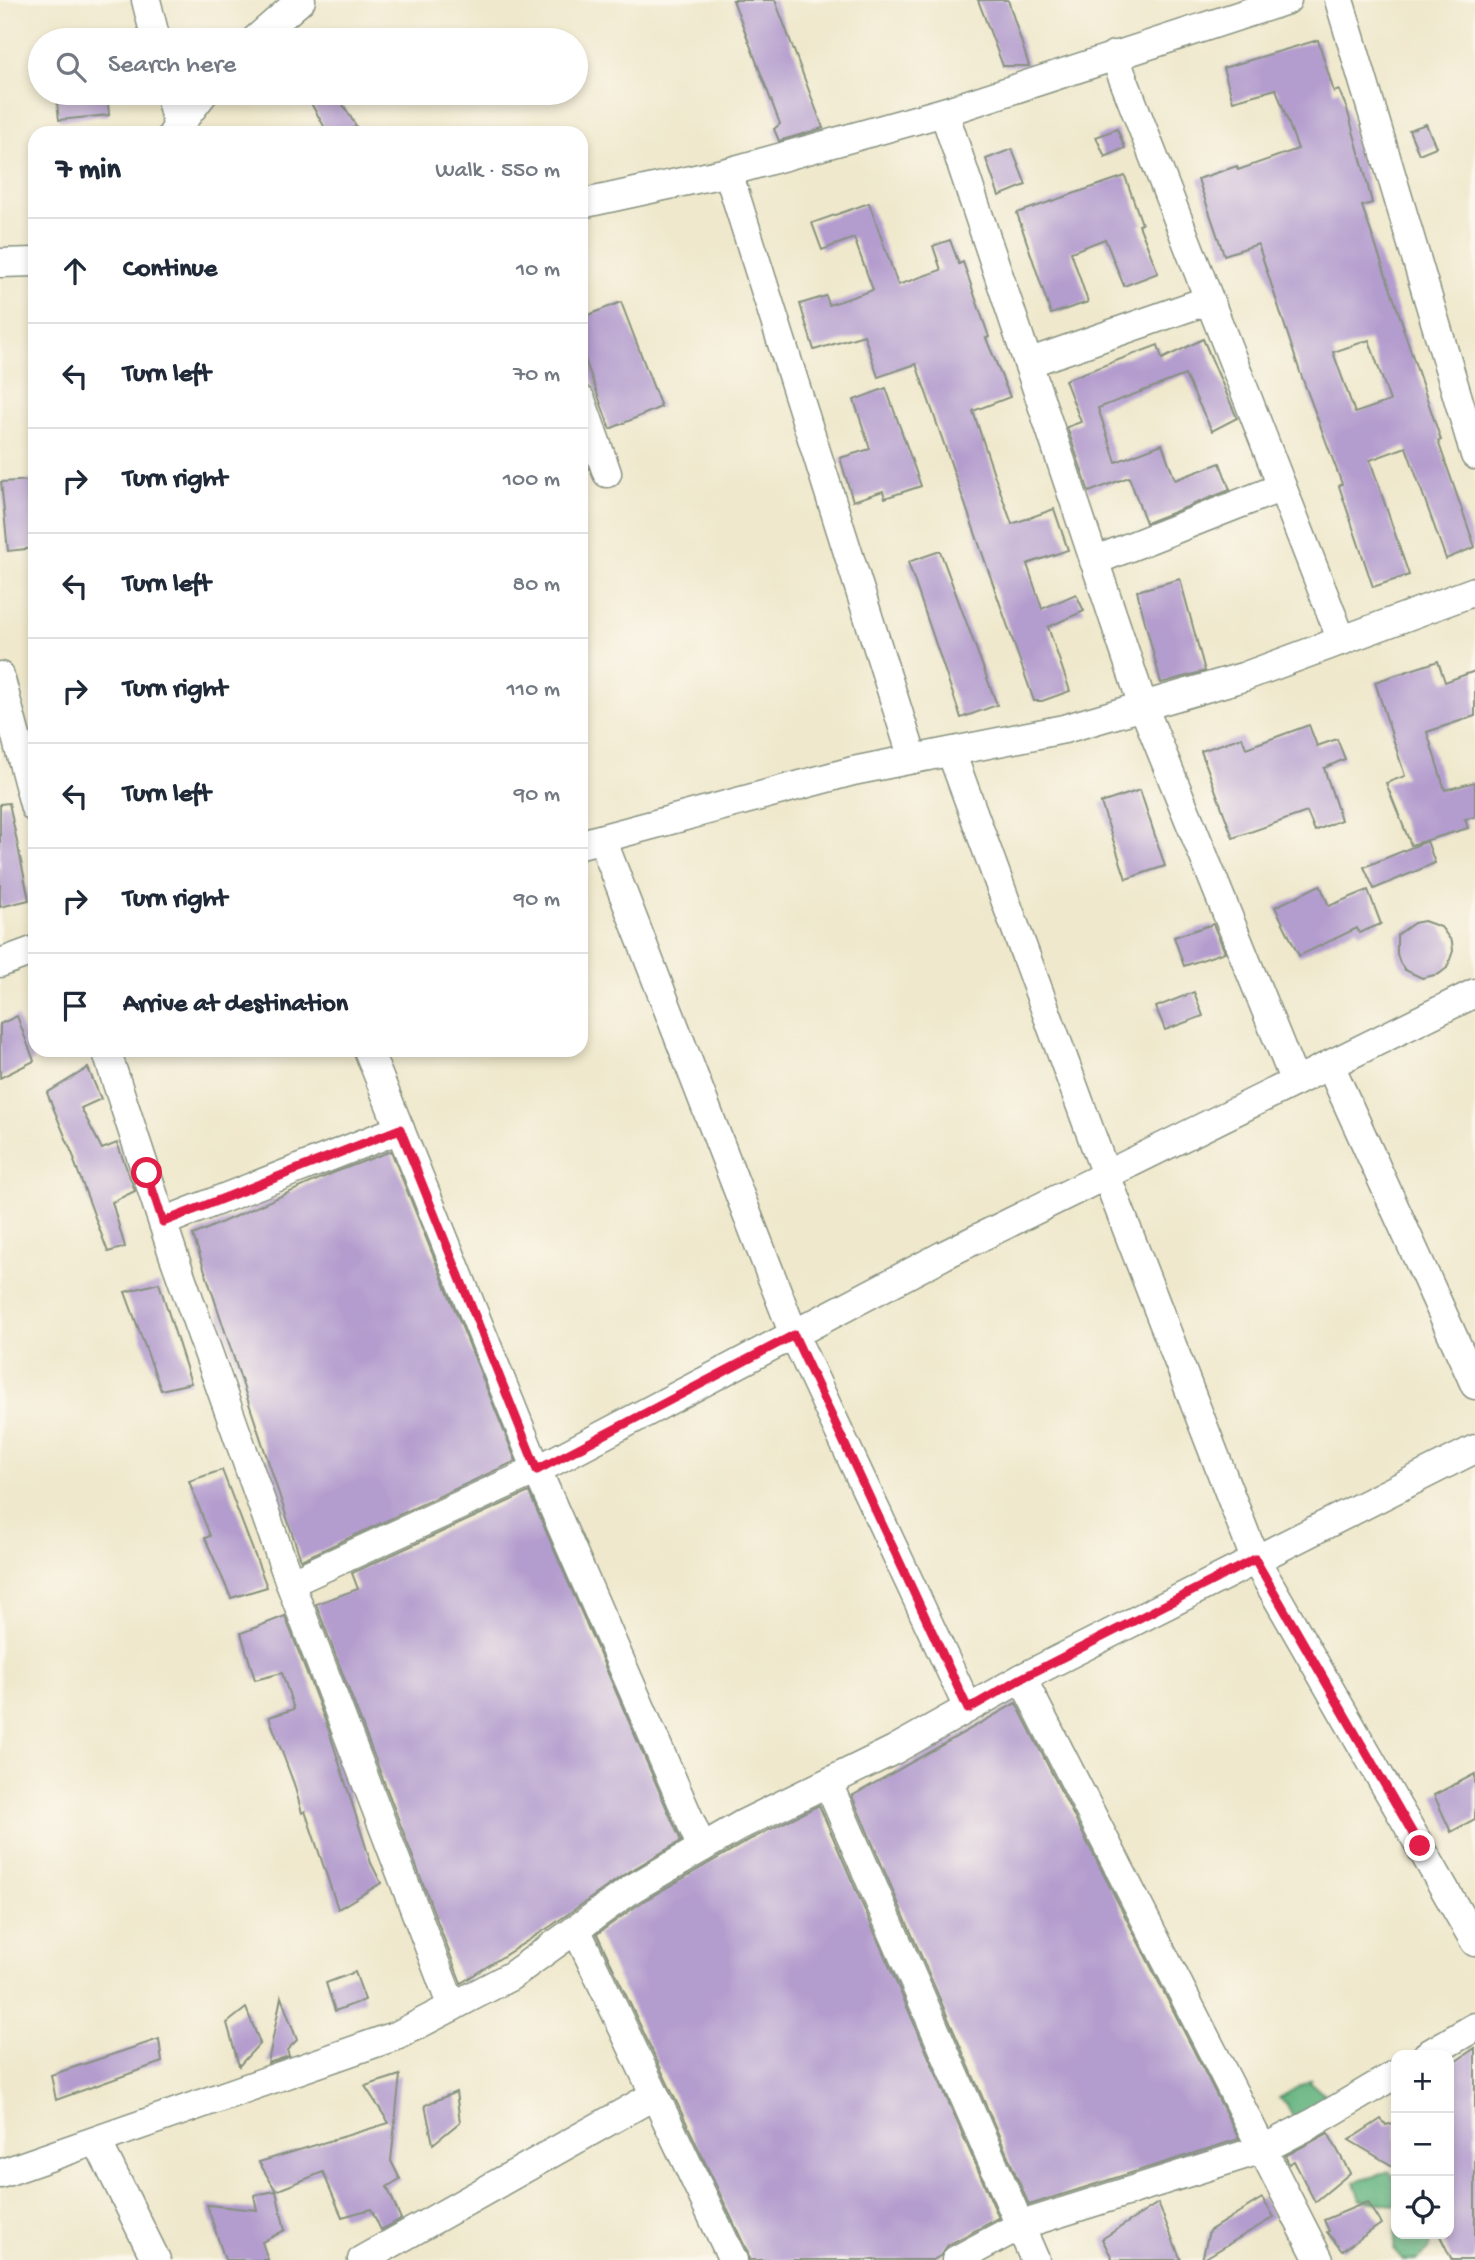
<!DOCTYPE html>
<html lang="en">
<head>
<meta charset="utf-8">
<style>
	:root { --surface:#fff; --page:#f2f2f3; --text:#1f2937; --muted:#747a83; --line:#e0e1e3 }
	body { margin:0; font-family:"Gochi Hand",sans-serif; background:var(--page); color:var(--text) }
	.controls { position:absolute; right:21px; bottom:21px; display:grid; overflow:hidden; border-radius:14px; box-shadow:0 4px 10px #0003 }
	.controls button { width:63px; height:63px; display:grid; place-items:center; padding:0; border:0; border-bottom:2px solid var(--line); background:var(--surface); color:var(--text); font:35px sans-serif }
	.stop { position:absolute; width:21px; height:21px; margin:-16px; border:5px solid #e11d48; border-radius:50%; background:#fff }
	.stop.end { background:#e11d48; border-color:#fff; box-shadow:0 2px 7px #0008 }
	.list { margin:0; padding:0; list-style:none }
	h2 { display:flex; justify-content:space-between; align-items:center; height:91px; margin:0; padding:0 28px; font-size:30px }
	h2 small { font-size:23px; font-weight:400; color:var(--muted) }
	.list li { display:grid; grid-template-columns:46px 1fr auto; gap:21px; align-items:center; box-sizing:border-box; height:105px; padding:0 28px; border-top:2px solid var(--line) }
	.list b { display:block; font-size:26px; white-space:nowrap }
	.list em { font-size:23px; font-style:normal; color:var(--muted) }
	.icon { flex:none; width:38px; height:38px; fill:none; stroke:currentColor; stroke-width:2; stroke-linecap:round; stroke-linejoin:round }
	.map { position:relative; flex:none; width:1475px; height:2260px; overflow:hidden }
	.search { position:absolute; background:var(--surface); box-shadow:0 4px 10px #0003; left:28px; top:28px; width:560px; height:77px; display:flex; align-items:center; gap:18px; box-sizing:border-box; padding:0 24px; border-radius:38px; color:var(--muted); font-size:26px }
	.panel { position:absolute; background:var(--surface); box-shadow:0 4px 10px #0003; left:28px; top:126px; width:560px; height:931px; border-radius:21px }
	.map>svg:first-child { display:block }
	.forest { fill:#62b37e; stroke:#407859; stroke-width:2 }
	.building { fill:#b39cce; fill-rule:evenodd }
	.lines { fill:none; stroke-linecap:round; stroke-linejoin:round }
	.minor-casing { stroke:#879280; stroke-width:31 }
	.minor { stroke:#fff; stroke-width:28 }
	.route { stroke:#e11d48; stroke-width:9 }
</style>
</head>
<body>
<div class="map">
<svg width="1475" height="2260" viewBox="0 0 1475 2260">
	<rect width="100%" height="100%" fill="#fbf7ec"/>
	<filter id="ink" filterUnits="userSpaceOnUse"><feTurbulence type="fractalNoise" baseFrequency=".0143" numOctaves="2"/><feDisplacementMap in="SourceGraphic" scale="14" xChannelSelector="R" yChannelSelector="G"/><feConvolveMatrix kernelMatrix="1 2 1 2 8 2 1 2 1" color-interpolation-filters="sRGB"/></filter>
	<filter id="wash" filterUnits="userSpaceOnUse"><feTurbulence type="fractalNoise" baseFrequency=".00686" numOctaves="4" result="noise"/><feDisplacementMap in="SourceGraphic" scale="28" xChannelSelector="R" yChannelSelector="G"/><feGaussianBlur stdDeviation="1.57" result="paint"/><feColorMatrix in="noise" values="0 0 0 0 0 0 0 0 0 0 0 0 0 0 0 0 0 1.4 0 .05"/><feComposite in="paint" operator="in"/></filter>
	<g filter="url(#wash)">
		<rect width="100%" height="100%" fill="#efe8cc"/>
		<g class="forest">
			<path d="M1312,2079L1310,2082L1331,2101L1294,2118L1286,2103L1279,2098Z"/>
			<path d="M1390,2172L1396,2182V2205L1394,2206C1382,2202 1373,2203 1360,2200L1354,2182Z"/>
			<path d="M1396,2224V2234H1425L1431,2240L1430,2249L1417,2260H1403L1394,2250Z"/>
		</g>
		<g id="blocks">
			<g class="building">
				<path d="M733,0H775L823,128L779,141L774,129L780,124Z"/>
				<path d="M978,0H1008L1029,66H1003Z"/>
				<path d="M1318,40L1334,92L1339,90L1347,109L1365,174L1372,203L1362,206L1404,328H1403L1441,440L1438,441L1475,547L1446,559L1406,447L1370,460L1409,575L1373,587L1339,486L1342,484L1300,372L1258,244L1224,255L1198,179L1237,166L1238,170L1298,149L1276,89L1233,101L1223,68ZM1369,340L1390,401L1355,413L1333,352Z"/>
				<path d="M56,93H107L109,115L59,120Z"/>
				<path d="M305,93H336L356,126L346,133H328Z"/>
				<path d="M1426,124L1436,147L1419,154L1409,130Z"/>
				<path d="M1117,129L1125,148L1105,157L1096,137Z"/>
				<path d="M1012,149L1026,185L999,196L986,159Z"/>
				<path d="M1125,176L1142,224L1139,225L1158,273L1124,286L1105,239L1071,252L1088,302L1051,314L1017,213Z"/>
				<path d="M869,203L898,285L941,270L933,246L950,240L959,264L963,262L989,337L986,338L1010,397L973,411L994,474L1012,524L1054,509L1068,550L1027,564L1042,609L1076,594L1084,611L1048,627L1070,691L1042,701H1034L916,364L878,377L864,335L814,350L800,304L826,296L829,305L873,290L854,238L822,250L812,223Z"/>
				<path d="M621,302L661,407L610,429L581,348V318Z"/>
				<path d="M1203,339L1237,418L1212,431L1185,375L1098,408L1116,462L1162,444L1175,480L1220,463L1230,490L1146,523L1129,477L1089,492L1067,427L1081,422L1065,380L1158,345L1162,359Z"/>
				<path d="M886,388L921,486L885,498L883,491L853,501L840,458L870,449L854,400Z"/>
				<path d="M35,480V548L8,551L1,482Z"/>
				<path d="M940,551L997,705L961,718L908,562Z"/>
				<path d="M1180,579L1205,671L1161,683L1137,591Z"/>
				<path d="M1438,661L1445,682L1475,671V716L1427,732L1445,790L1475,782V817L1465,819L1468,828L1411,845L1386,783L1405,776L1375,682Z"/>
				<path d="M1309,725L1317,746L1337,739L1345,759L1324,768L1341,820L1315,831L1307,812L1233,838L1201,751L1242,737L1246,748Z"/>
				<path d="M1140,790L1165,866L1126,879L1101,803Z"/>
				<path d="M9,803L29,900L0,907V804Z"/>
				<path d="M1427,841L1435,863L1374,889L1364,867Z"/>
				<path d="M1320,885L1329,906L1368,890L1381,924L1359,933L1357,928L1299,956L1275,907Z"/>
				<path d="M1424,921L1441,927L1452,942L1453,951L1447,968L1439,974L1422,978L1405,970L1400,963L1397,954V935L1414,923Z"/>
				<path d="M1213,924L1225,952L1184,966L1174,937Z"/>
				<path d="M1194,992L1203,1016L1165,1030L1156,1007Z"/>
				<path d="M17,1016L34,1061L0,1078V1024Z"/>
				<path d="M88,1068L101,1099L81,1108L102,1149L117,1143L135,1191L112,1202L125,1247L108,1252L74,1161L75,1160L47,1093Z"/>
				<path d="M391,1151L516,1461L301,1560L193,1235L333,1173Z"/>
				<path d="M159,1283L191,1383L161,1390L125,1292Z"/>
				<path d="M222,1470L267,1587L231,1598L205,1538L210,1536L189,1481Z"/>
				<path d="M529,1492L681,1841L625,1874L551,1926L461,1983L316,1604L358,1589L352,1573Z"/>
				<path d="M285,1616L329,1731L371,1863L381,1883L338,1909L305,1811L302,1813L294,1784L269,1717L294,1709L282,1673L255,1680L241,1633Z"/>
				<path d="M1016,1703L1239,2139L1029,2205L852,1796Z"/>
				<path d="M1475,1774V1819L1451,1832L1434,1795Z"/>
				<path d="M819,1805L999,2218L948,2245L940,2256L933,2260H749L748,2253L597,1934L642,1902L751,1839Z"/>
				<path d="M355,1972L365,2000L335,2011L326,1983Z"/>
				<path d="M281,1997L297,2040L287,2050L289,2056L268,2063Z"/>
				<path d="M246,2008L260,2043L239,2066L227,2023Z"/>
				<path d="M159,2039L162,2062L56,2100L51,2075Z"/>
				<path d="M1475,2048V2260H1452L1439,2234H1449V2066Z"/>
				<path d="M400,2075L391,2161L400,2179L387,2187L401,2219L381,2230L371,2209L342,2217L323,2172L276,2191L259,2162L389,2123L365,2086Z"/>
				<path d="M456,2092L460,2122L433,2144L425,2105Z"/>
				<path d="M1381,2119L1386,2125L1396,2122V2168L1349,2140Z"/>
				<path d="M1328,2133L1350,2173L1315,2202L1294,2161L1289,2164L1285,2156Z"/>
				<path d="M276,2191L285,2230L262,2242L268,2260H225L207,2205L257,2210L254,2195Z"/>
				<path d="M1262,2198L1274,2217L1202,2260L1209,2231Z"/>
				<path d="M1367,2202L1381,2224L1342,2251L1327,2232L1329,2231L1324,2220Z"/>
				<path d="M1158,2203L1181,2260H1113L1102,2239Z"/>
			</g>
		</g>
	</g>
	<g filter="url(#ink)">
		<use href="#blocks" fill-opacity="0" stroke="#879280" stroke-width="2"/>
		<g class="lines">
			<defs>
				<g id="minor">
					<path d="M146,0L156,40"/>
					<path d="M1339,0L1475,455"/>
					<path d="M255,40L301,0"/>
					<path d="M1114,55L1342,641"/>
					<path d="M169,93L178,127"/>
					<path d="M944,112L1143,706L1295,1082"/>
					<path d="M173,133L204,93"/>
					<path d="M728,172L913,759"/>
					<path d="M581,204L728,172L944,112L1287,0"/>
					<path d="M0,263L35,262"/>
					<path d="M1028,363L1209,300"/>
					<path d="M581,400L607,473"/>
					<path d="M1094,561L1282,487"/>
					<path d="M0,676L35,808"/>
					<path d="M951,752L1106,1175L1255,1559L1475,1942"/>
					<path d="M602,839L794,1335L968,1708"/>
					<path d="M581,844L853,771L1064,729L1243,677L1475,591"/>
					<path d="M0,963L35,950"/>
					<path d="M106,1050L173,1254L290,1583L452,2007"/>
					<path d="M368,1050L537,1470L702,1848"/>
					<path d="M1330,1065L1475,1385"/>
					<path d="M163,1222L400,1129"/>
					<path d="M290,1583L537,1470L944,1255L1475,993"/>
					<path d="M1022,1678L1319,2260"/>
					<path d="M828,1783L1035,2260"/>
					<path d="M576,1929L733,2260"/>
					<path d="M1427,2055L1475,2027"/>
					<path d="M97,2141L156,2260"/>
					<path d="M0,2174L398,2035L511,1976L633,1888L743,1824L894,1750L1022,1678L1475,1449"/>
					<path d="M362,2260L655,2095"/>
					<path d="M956,2260L1021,2225L1263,2149L1313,2123L1396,2074"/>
				</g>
			</defs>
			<use href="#minor" class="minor-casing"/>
			<use href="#minor" class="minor"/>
		</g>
	</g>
	<g class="lines" filter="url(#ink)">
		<path class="route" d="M147,1173L163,1222L400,1129L537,1470L794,1335L968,1709L1022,1678L1255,1559L1420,1846"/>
	</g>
</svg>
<div class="controls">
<button>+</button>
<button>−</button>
<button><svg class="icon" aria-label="locate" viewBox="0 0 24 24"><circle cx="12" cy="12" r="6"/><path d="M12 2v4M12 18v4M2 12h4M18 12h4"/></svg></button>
</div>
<div class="stop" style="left:147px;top:1173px"></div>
<div class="stop end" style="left:1420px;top:1846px"></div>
<div class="search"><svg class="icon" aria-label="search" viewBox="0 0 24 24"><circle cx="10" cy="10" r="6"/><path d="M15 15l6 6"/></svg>Search here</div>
<section class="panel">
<h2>7 min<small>Walk · 550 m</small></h2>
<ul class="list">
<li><svg class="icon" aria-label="ahead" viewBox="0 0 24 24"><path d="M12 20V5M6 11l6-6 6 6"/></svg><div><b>Continue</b></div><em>10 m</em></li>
<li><svg class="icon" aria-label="left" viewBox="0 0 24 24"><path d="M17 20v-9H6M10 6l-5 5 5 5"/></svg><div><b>Turn left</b></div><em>70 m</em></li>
<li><svg class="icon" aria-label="right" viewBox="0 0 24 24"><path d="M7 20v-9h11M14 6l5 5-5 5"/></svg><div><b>Turn right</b></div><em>100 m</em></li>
<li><svg class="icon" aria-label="left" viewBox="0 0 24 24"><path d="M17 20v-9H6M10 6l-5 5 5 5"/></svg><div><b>Turn left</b></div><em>80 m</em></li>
<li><svg class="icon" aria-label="right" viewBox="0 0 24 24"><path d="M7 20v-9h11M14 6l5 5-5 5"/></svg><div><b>Turn right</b></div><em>110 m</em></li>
<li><svg class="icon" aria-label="left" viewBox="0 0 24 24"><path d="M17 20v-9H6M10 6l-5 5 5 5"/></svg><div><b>Turn left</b></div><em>90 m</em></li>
<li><svg class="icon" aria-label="right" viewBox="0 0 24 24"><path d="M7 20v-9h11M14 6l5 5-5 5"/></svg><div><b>Turn right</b></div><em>90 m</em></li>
<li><svg class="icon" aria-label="arrive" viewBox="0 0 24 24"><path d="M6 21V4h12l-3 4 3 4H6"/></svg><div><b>Arrive at destination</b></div></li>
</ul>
</section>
</div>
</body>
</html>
